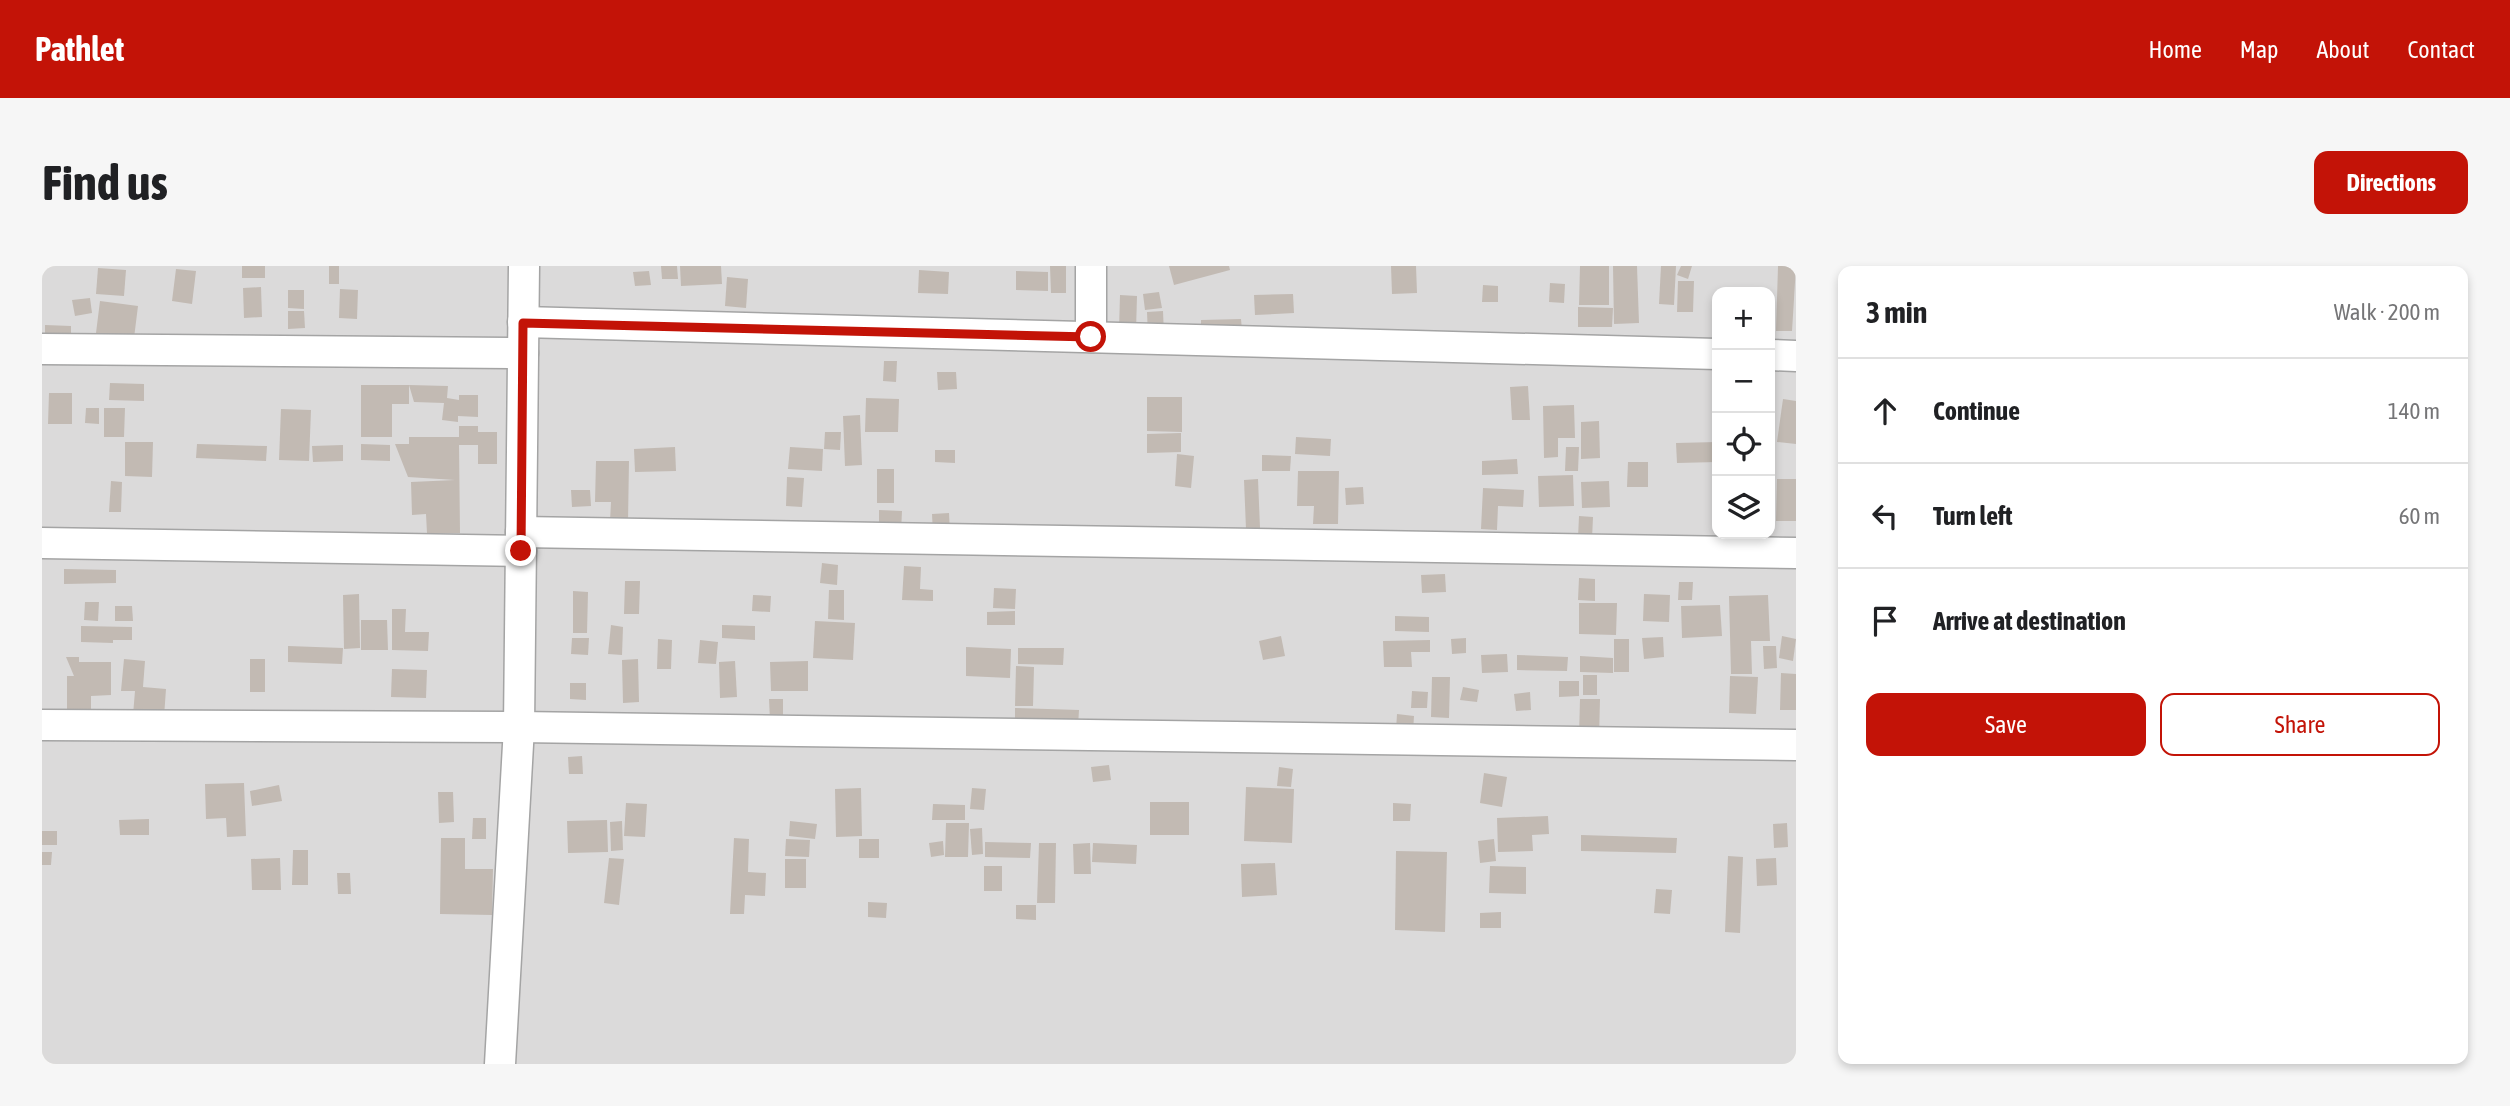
<!DOCTYPE html>
<html lang="en">
<head>
<meta charset="utf-8">
<style>
	:root { --surface:#fff; --page:#f6f6f6; --text:#202124; --muted:#757577; --line:#e0e0e0; --accent:#c31307 }
	body { margin:0; font-family:"Asap Condensed",sans-serif; background:var(--page); color:var(--text) }
	.controls { position:absolute; right:21px; top:21px; display:grid; overflow:hidden; border-radius:14px; box-shadow:0 4px 10px #0003 }
	.controls button { width:63px; height:63px; display:grid; place-items:center; padding:0; border:0; border-bottom:2px solid var(--line); background:var(--surface); color:var(--text); font:35px sans-serif }
	.stop { position:absolute; width:21px; height:21px; margin:-16px; border:5px solid #c31307; border-radius:50%; background:#fff }
	.stop.end { background:#c31307; border-color:#fff; box-shadow:0 2px 7px #0008 }
	.list { margin:0; padding:0; list-style:none }
	h2 { display:flex; justify-content:space-between; align-items:center; height:91px; margin:0; padding:0 28px; font-size:30px }
	h2 small { font-size:23px; font-weight:400; color:var(--muted) }
	.list li { display:grid; grid-template-columns:46px 1fr auto; gap:21px; align-items:center; box-sizing:border-box; height:105px; padding:0 28px; border-top:2px solid var(--line) }
	.list b { display:block; font-size:26px; white-space:nowrap }
	.list em { font-size:23px; font-style:normal; color:var(--muted) }
	.actions { display:flex; gap:14px; padding:21px 28px }
	.actions a { flex:1; padding:16px 0; border:2px solid var(--accent); border-radius:14px; text-align:center; font-size:24px; color:var(--accent) }
	.actions .main { background:var(--accent); color:#fff }
	.icon { flex:none; width:38px; height:38px; fill:none; stroke:currentColor; stroke-width:2; stroke-linecap:round; stroke-linejoin:round }
	.map { position:relative; flex:none; width:1754px; height:798px; overflow:hidden; border-radius:14px }
	header { display:flex; align-items:center; gap:42px; box-sizing:border-box; height:98px; padding:0 35px; background:var(--accent); color:#fff }
	header strong { font-size:33px }
	nav { display:flex; gap:38px; margin-inline-start:auto; font-size:24px }
	.intro { display:flex; align-items:center; justify-content:space-between; box-sizing:border-box; height:168px; padding:0 42px }
	h1 { margin:0; font-size:49px }
	.button { padding:18px 32px; border-radius:14px; background:var(--accent); color:#fff; font-size:24px; font-weight:700 }
	main { display:flex; gap:42px; padding:0 42px }
	aside { flex:1; background:var(--surface); border-radius:14px; box-shadow:0 4px 10px #0003 }
	.map>svg:first-child { display:block }
	.residential { fill:#dbdada; fill-rule:evenodd }
	.building { fill:#c2bab3 }
	.lines { fill:none; stroke-linecap:round; stroke-linejoin:round }
	.minor-casing { stroke:#a4a4a4; stroke-width:33 }
	.minor { stroke:#fff; stroke-width:30 }
	.route { stroke:#c31307; stroke-width:9 }
</style>
</head>
<body>
<header>
<strong>Pathlet</strong>
<nav><a>Home</a><a>Map</a><a>About</a><a>Contact</a></nav>
</header>
<div class="intro"><h1>Find us</h1><a class="button">Directions</a></div>
<main>
<div class="map">
<svg width="1754" height="798" viewBox="0 0 1754 798">
	<rect width="100%" height="100%" fill="#eeebe3"/>
	<path class="residential" d="M0,0H1754V798H0ZM1675,26H1728V268H1675Z"/>
	<g class="building">
		<rect x="200" y="0" width="23" height="12"/>
		<rect x="287" y="0" width="10" height="18"/>
		<path d="M619,0H635L636,13H620Z"/>
		<path d="M638,0H679L680,18L639,20Z"/>
		<path d="M1008,0H1024V27H1009Z"/>
		<path d="M1127,0H1187L1188,4L1132,19Z"/>
		<path d="M1349,0H1374L1375,27L1350,28Z"/>
		<path d="M1538,0H1567V39H1537Z"/>
		<path d="M1571,0H1595L1597,57L1572,58Z"/>
		<path d="M1619,0H1634L1632,39L1617,38Z"/>
		<path d="M1639,0H1650L1646,13L1635,9Z"/>
		<path d="M1736,0H1754L1750,65H1734Z"/>
		<path d="M56,2L84,4L82,30L54,28Z"/>
		<path d="M134,3L154,5L150,38L130,35Z"/>
		<path d="M877,4L907,6L906,28L876,27Z"/>
		<path d="M607,5L609,19L593,20L591,6Z"/>
		<path d="M974,5L1006,6V25L974,24Z"/>
		<path d="M685,11L706,13L704,42L683,40Z"/>
		<path d="M1636,15H1652L1651,46H1635Z"/>
		<path d="M1508,17L1523,18L1522,37L1507,36Z"/>
		<path d="M1441,19L1456,20V36H1440Z"/>
		<path d="M219,21L220,51L202,52L201,22Z"/>
		<path d="M298,23L316,24L315,53L297,52Z"/>
		<path d="M246,24H262V43L246,42Z"/>
		<path d="M1117,26L1120,42L1103,44L1101,28Z"/>
		<path d="M1251,28L1252,47L1213,49L1212,29Z"/>
		<path d="M1078,29L1095,30L1094,65L1077,64Z"/>
		<path d="M48,32L50,47L33,50L30,34Z"/>
		<path d="M58,35L96,40L92,72L54,67Z"/>
		<path d="M1536,41L1571,42L1570,61H1536Z"/>
		<path d="M246,45H262L263,62L246,63Z"/>
		<path d="M1121,45L1122,69L1106,70L1105,46Z"/>
		<path d="M1199,53L1200,64L1159,66V54Z"/>
		<path d="M3,59L29,60V75L3,74Z"/>
		<path d="M842,95H855L854,116L841,115Z"/>
		<path d="M895,106H914L915,123L896,124Z"/>
		<path d="M68,117L102,118V135L67,134Z"/>
		<path d="M319,119H367V138H350V171H319Z"/>
		<path d="M367,119L406,120L405,132L417,134V129H436V151L416,150V156L400,154L402,137L372,136Z"/>
		<path d="M1486,120L1488,154H1470L1468,121Z"/>
		<path d="M7,127H30V158H6Z"/>
		<path d="M1105,131H1140V166L1105,165Z"/>
		<path d="M824,132L857,133L856,166H823Z"/>
		<path d="M1741,133L1754,135V178L1735,176Z"/>
		<path d="M1532,139L1533,172H1516V191L1502,192L1501,140Z"/>
		<path d="M44,142H57V158L43,157Z"/>
		<path d="M62,142H83L82,171H62Z"/>
		<path d="M239,143L269,144L267,195L237,194Z"/>
		<path d="M818,149L820,199L803,200L801,150Z"/>
		<path d="M1557,155L1558,192L1539,193V156Z"/>
		<path d="M417,160H436V166H455V198H436V179H417L418,267H385L384,248L370,249L369,216L413,214L366,211L353,178H367V171H417Z"/>
		<path d="M783,166H799L798,184L782,183Z"/>
		<path d="M1139,167V186L1105,187V168Z"/>
		<path d="M1254,171L1289,173L1288,190L1253,188Z"/>
		<path d="M83,176H111L110,211L83,210Z"/>
		<path d="M1675,176V196L1635,197L1634,177Z"/>
		<path d="M155,178L225,180L224,195L154,192Z"/>
		<path d="M319,178L348,179V195L319,194Z"/>
		<path d="M301,179V195L271,196L270,180Z"/>
		<path d="M633,181L634,205L593,206L592,183Z"/>
		<path d="M748,181L781,183L780,205L746,203Z"/>
		<path d="M1524,181H1537L1536,205H1523Z"/>
		<path d="M893,184H913V197L893,196Z"/>
		<path d="M1135,188L1152,190L1149,222L1133,220Z"/>
		<path d="M1220,189L1249,190L1248,205H1220Z"/>
		<path d="M1475,193L1476,208L1440,209V195Z"/>
		<path d="M554,195H587L586,256H568L569,236H553Z"/>
		<path d="M1586,196H1606V221H1585Z"/>
		<rect x="835" y="203" width="17" height="34"/>
		<path d="M1256,205H1297L1296,258H1271L1272,240H1255Z"/>
		<path d="M1531,209L1532,240L1497,241L1496,210Z"/>
		<path d="M745,211L762,212L760,241L744,240Z"/>
		<path d="M1216,213L1218,262L1204,263L1202,214Z"/>
		<path d="M1735,213H1754V255H1734Z"/>
		<path d="M69,215L80,216L79,246H67Z"/>
		<path d="M1567,215L1568,241L1540,242L1539,216Z"/>
		<path d="M1321,221L1322,238L1304,239L1303,222Z"/>
		<path d="M1441,222L1482,224L1481,241L1456,240L1455,264L1439,263Z"/>
		<path d="M529,224H548L549,240L530,241Z"/>
		<path d="M837,244L860,245L859,266L837,265Z"/>
		<path d="M907,247L908,267L891,268L890,248Z"/>
		<path d="M1537,250L1551,251L1550,273L1536,272Z"/>
		<path d="M780,297L796,299L795,319L778,317Z"/>
		<path d="M862,300L879,301L878,323L891,324V335L860,334Z"/>
		<path d="M22,303L74,304V317L22,318Z"/>
		<path d="M1403,308L1404,326L1380,327L1379,309Z"/>
		<path d="M1537,312L1553,313V335L1536,334Z"/>
		<path d="M583,315H598L597,348H582Z"/>
		<path d="M1637,316H1651L1650,334H1636Z"/>
		<path d="M952,322L974,323L973,343L951,342Z"/>
		<path d="M787,324H802V354L786,353Z"/>
		<path d="M531,325L546,326L545,367H531Z"/>
		<path d="M317,328L318,382L302,383L301,329Z"/>
		<path d="M1602,328L1628,329L1627,356L1601,355Z"/>
		<path d="M711,329L729,330L728,346L710,345Z"/>
		<path d="M1726,329L1728,375H1709L1710,408H1689L1687,330Z"/>
		<path d="M43,336H57L56,355L42,354Z"/>
		<path d="M1537,337H1575L1574,369L1537,368Z"/>
		<path d="M1678,339L1680,370L1640,372L1639,340Z"/>
		<path d="M73,340H90L91,355H73Z"/>
		<path d="M350,343H364L363,366H387L386,385L350,384Z"/>
		<path d="M973,345V359H945V346Z"/>
		<path d="M1353,350L1387,351V366L1353,365Z"/>
		<path d="M319,354H345L346,384H319Z"/>
		<path d="M773,355L813,357L811,394L771,392Z"/>
		<path d="M569,359L581,361L580,389L566,388Z"/>
		<path d="M680,359L713,360V374L680,372Z"/>
		<path d="M39,360L90,361V374H71V377L39,376Z"/>
		<path d="M1239,370L1243,390L1221,394L1217,375Z"/>
		<path d="M1740,370L1754,373L1751,395L1737,392Z"/>
		<path d="M1621,371L1622,391L1602,393L1600,372Z"/>
		<path d="M530,372H547L546,389L529,388Z"/>
		<path d="M1424,372V387L1410,388L1409,373Z"/>
		<path d="M616,373L630,374L629,403H615Z"/>
		<rect x="1572" y="373" width="15" height="33"/>
		<path d="M658,374L676,376L674,398L656,397Z"/>
		<path d="M1388,374V386H1369L1370,401H1342L1341,375Z"/>
		<path d="M246,380L301,382L300,398L246,396Z"/>
		<path d="M1721,380H1734L1735,402L1722,403Z"/>
		<path d="M924,381L969,383L968,412L924,410Z"/>
		<path d="M976,382H1022L1021,399L976,398Z"/>
		<path d="M1465,388L1466,406L1440,407L1439,389Z"/>
		<path d="M1475,389L1526,391L1525,405L1475,404Z"/>
		<path d="M1538,390L1571,392V407L1538,406Z"/>
		<path d="M24,391H37V396H69V429L49,430V448H25V410H32Z"/>
		<path d="M82,393L103,395L101,421L124,423L122,451L91,449L93,425H79Z"/>
		<rect x="208" y="393" width="15" height="33"/>
		<path d="M596,393L597,436L581,437L580,394Z"/>
		<path d="M693,395L695,431L678,432L677,396Z"/>
		<path d="M766,395V425H729L728,396Z"/>
		<path d="M974,400L992,401L991,440H973Z"/>
		<path d="M350,403L385,404L384,432L349,431Z"/>
		<path d="M1739,407L1754,408V444H1738Z"/>
		<rect x="1541" y="409" width="14" height="20"/>
		<path d="M1688,410L1716,411L1714,448L1687,447Z"/>
		<path d="M1390,411H1408L1407,452L1389,451Z"/>
		<path d="M1517,415H1537V430L1517,431Z"/>
		<path d="M528,417H544V434L528,433Z"/>
		<path d="M1421,421L1437,424L1435,436L1418,434Z"/>
		<path d="M1370,425L1386,426L1385,442H1369Z"/>
		<path d="M1488,426L1489,444L1474,445L1472,428Z"/>
		<path d="M727,433H741V453L728,454Z"/>
		<path d="M1538,433H1558L1557,472L1537,471Z"/>
		<path d="M973,442L1037,444L1036,460L973,458Z"/>
		<path d="M1355,448L1372,450L1371,465L1354,464Z"/>
		<path d="M540,490L541,508H527L526,491Z"/>
		<path d="M1067,499L1069,514L1051,516L1049,501Z"/>
		<path d="M1237,501L1251,503L1249,521L1235,520Z"/>
		<path d="M1442,507L1465,511L1460,541L1438,537Z"/>
		<path d="M202,517L204,570L185,571L184,552L164,553L163,518Z"/>
		<path d="M237,519L240,535L210,540L208,525Z"/>
		<path d="M1204,521L1252,523L1250,577L1202,575Z"/>
		<path d="M819,522L820,570L794,571L793,523Z"/>
		<path d="M930,522L944,523L942,544L928,543Z"/>
		<path d="M396,526H411L412,556L397,557Z"/>
		<rect x="1108" y="536" width="39" height="33"/>
		<path d="M584,537L605,538L603,571L582,570Z"/>
		<path d="M1351,537L1369,538L1368,555H1351Z"/>
		<path d="M891,538L923,539V554H890Z"/>
		<path d="M1506,550L1507,568L1490,569L1491,585L1456,586L1455,552Z"/>
		<path d="M431,552H444V573H430Z"/>
		<path d="M107,553V569H78L77,554Z"/>
		<path d="M565,554L566,586L526,587L525,555Z"/>
		<path d="M580,555L581,584L569,585L568,556Z"/>
		<path d="M748,555L775,558L773,573L747,570Z"/>
		<path d="M904,557H927L926,591H903Z"/>
		<path d="M1745,557L1746,581L1732,582L1731,558Z"/>
		<path d="M940,562L941,588L930,589L928,563Z"/>
		<rect x="0" y="565" width="15" height="14"/>
		<path d="M1539,569L1635,572L1634,587L1539,585Z"/>
		<path d="M399,572H423V603H451L450,649L398,648Z"/>
		<path d="M692,572L707,573L706,606L724,607L723,630L703,629L702,648H688Z"/>
		<path d="M744,573L768,574L767,591L743,590Z"/>
		<rect x="817" y="573" width="20" height="19"/>
		<path d="M1452,573L1454,595L1438,597L1436,575Z"/>
		<path d="M901,575L902,589L889,591L887,577Z"/>
		<path d="M943,576L989,577L988,592L943,591Z"/>
		<path d="M997,577H1014L1013,637H995Z"/>
		<path d="M1048,577L1049,608H1032L1031,578Z"/>
		<path d="M1051,577L1095,579L1094,598L1050,596Z"/>
		<path d="M251,584H266V619H250Z"/>
		<path d="M1354,585L1405,586L1403,666L1353,664Z"/>
		<path d="M0,586H10L9,599H0Z"/>
		<path d="M1686,590L1701,591L1698,667L1683,666Z"/>
		<path d="M238,592L239,624H210L209,593Z"/>
		<path d="M567,592L582,593L577,639L562,637Z"/>
		<path d="M1734,592L1735,619L1715,620L1714,593Z"/>
		<rect x="743" y="593" width="21" height="29"/>
		<path d="M1233,597L1235,629L1200,631L1199,598Z"/>
		<rect x="942" y="600" width="18" height="25"/>
		<path d="M1448,600L1484,601V628L1447,627Z"/>
		<path d="M295,607H308L309,628H296Z"/>
		<path d="M1614,623L1630,624L1628,648L1612,647Z"/>
		<path d="M826,636L845,637L844,652L826,651Z"/>
		<path d="M974,639H994V654L974,653Z"/>
		<path d="M1459,646V662H1438V647Z"/>
	</g>
	<g class="lines">
		<defs>
			<g id="minor">
				<path d="M481,56L1675,88"/>
				<path d="M1049,71V0"/>
				<path d="M0,83L481,87"/>
				<path d="M1728,89L1754,90"/>
				<path d="M479,266L1754,287"/>
				<path d="M0,277L479,285"/>
				<path d="M0,459L477,461L1754,479"/>
				<path d="M458,798L477,461L482,0"/>
			</g>
		</defs>
		<use href="#minor" class="minor-casing"/>
		<use href="#minor" class="minor"/>
	</g>
	<g class="lines">
		<path class="route" d="M479,285L481,57L1049,71"/>
	</g>
</svg>
<div class="controls">
<button>+</button>
<button>−</button>
<button><svg class="icon" aria-label="locate" viewBox="0 0 24 24"><circle cx="12" cy="12" r="6"/><path d="M12 2v4M12 18v4M2 12h4M18 12h4"/></svg></button>
<button><svg class="icon" aria-label="layers" viewBox="0 0 24 24"><path d="M12 4l9 5-9 5-9-5zM3 14l9 5 9-5"/></svg></button>
</div>
<div class="stop" style="left:1049px;top:71px"></div>
<div class="stop end" style="left:479px;top:285px"></div>
</div>
<aside>
<h2>3 min<small>Walk · 200 m</small></h2>
<ul class="list">
<li><svg class="icon" aria-label="ahead" viewBox="0 0 24 24"><path d="M12 20V5M6 11l6-6 6 6"/></svg><div><b>Continue</b></div><em>140 m</em></li>
<li><svg class="icon" aria-label="left" viewBox="0 0 24 24"><path d="M17 20v-9H6M10 6l-5 5 5 5"/></svg><div><b>Turn left</b></div><em>60 m</em></li>
<li><svg class="icon" aria-label="arrive" viewBox="0 0 24 24"><path d="M6 21V4h12l-3 4 3 4H6"/></svg><div><b>Arrive at destination</b></div></li>
</ul>
<div class="actions"><a class="main">Save</a><a>Share</a></div>
</aside>
</main>
</body>
</html>
